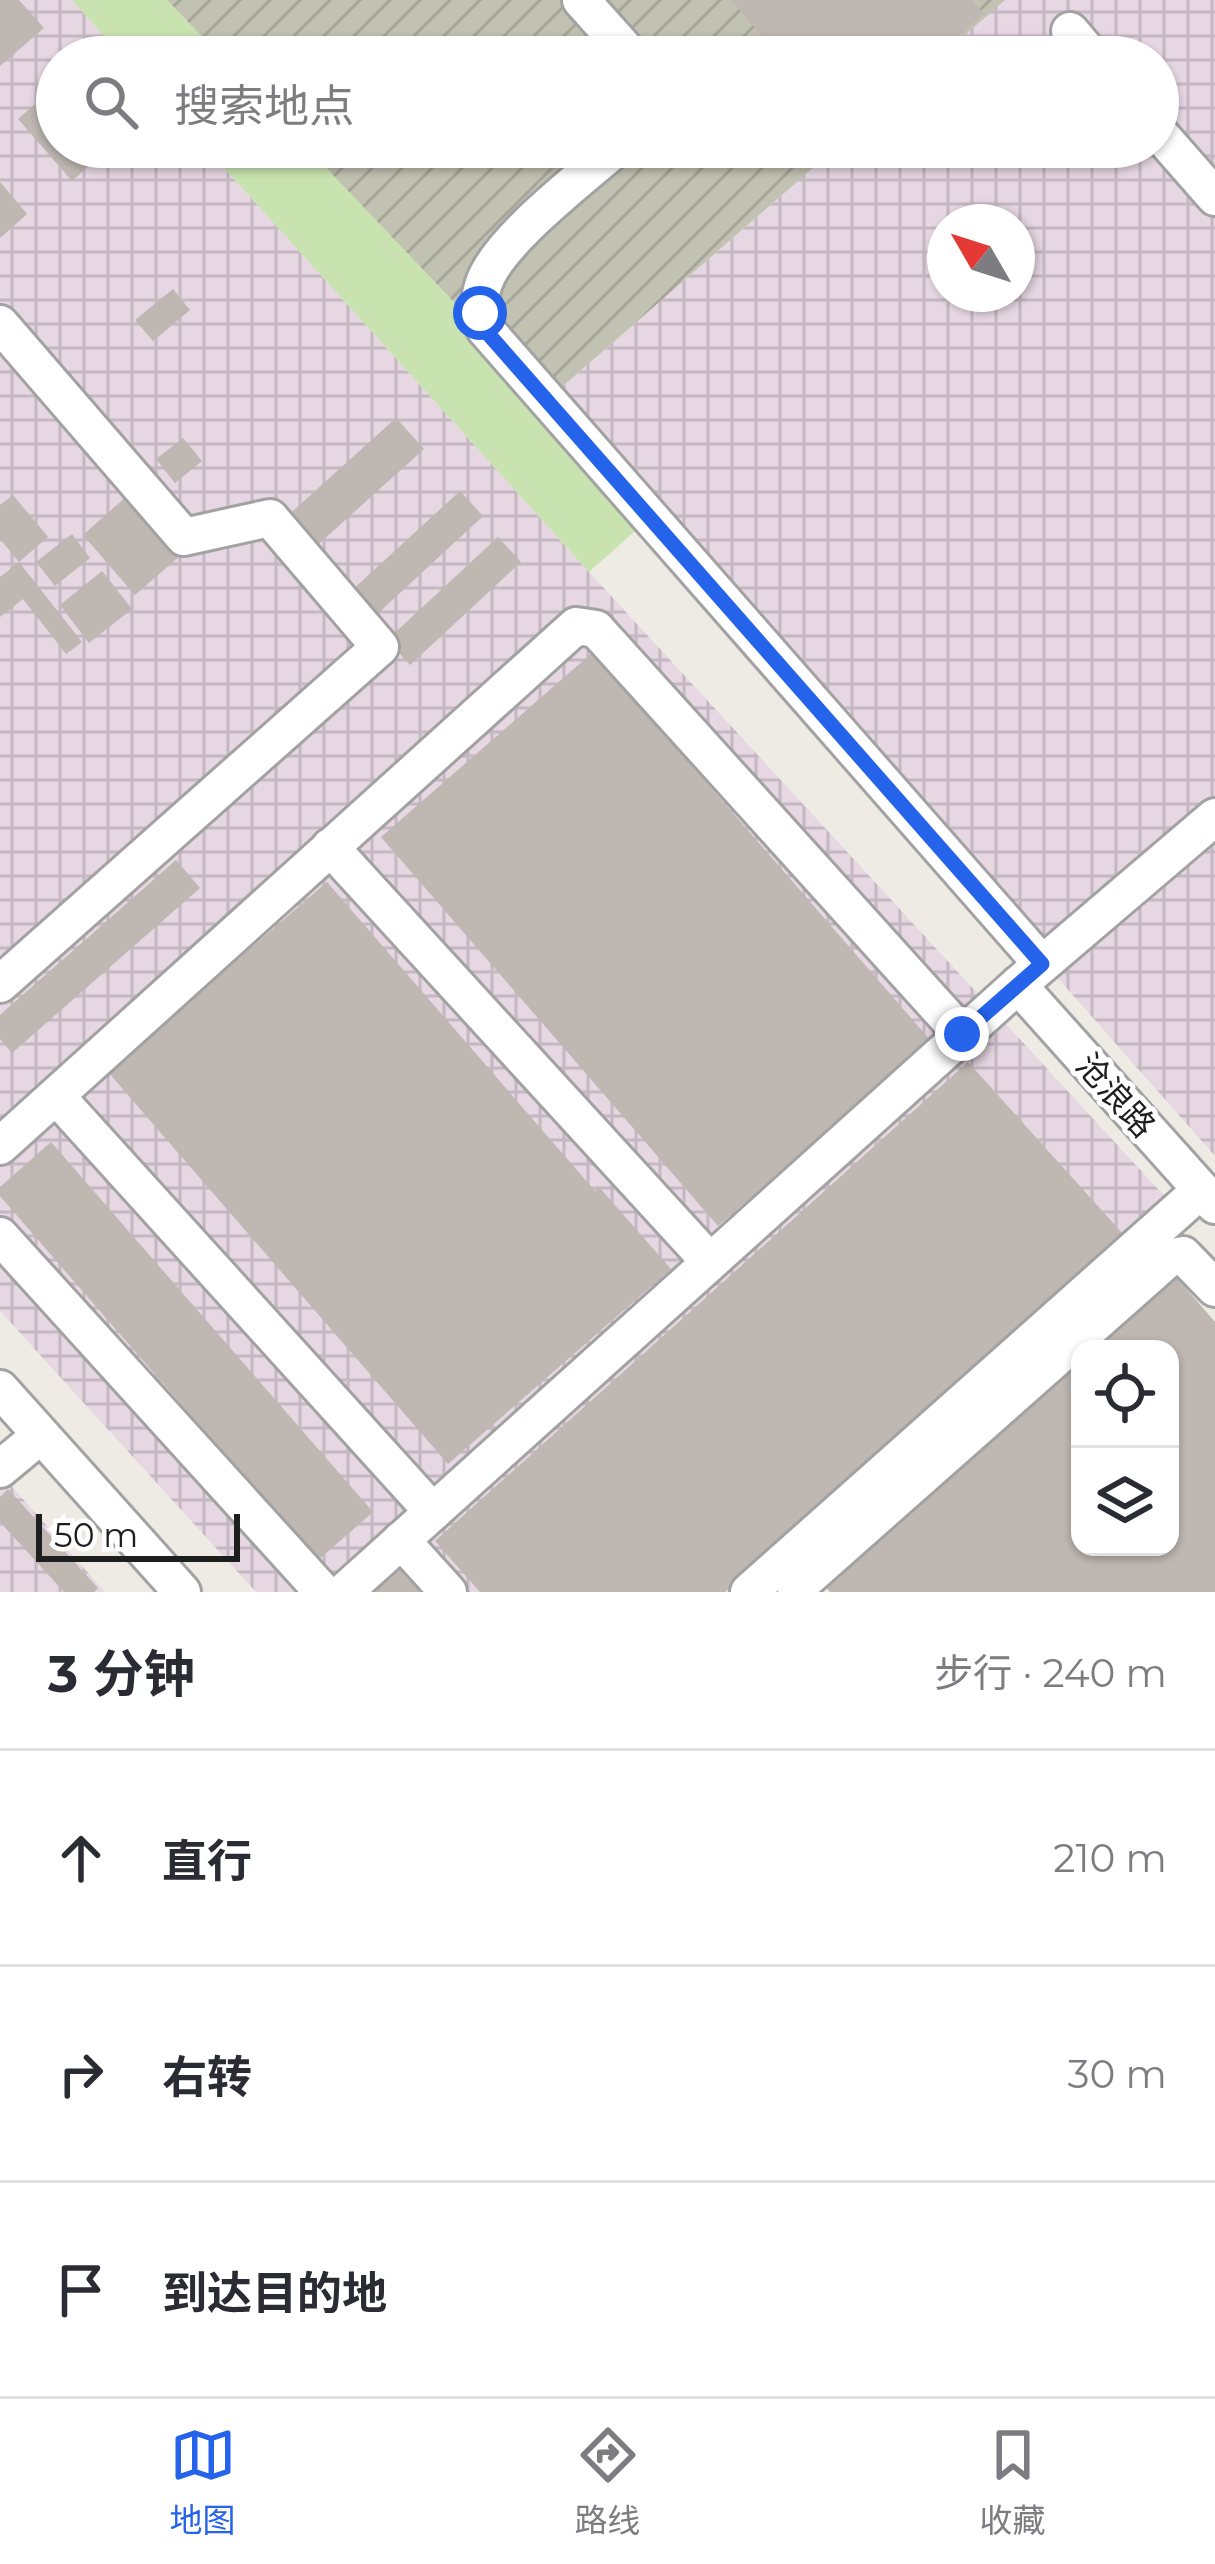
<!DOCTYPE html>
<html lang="zh">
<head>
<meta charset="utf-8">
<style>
	:root { --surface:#fff; --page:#f2f2f3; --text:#2b2b33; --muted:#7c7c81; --line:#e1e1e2; --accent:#2563eb }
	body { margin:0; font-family:Montserrat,"Noto Sans SC",sans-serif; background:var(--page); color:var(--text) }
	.controls { position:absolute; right:36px; bottom:36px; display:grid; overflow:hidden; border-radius:24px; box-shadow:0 3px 9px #0004 }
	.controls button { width:108px; height:108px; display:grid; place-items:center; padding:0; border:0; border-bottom:3px solid var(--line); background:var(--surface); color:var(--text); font:60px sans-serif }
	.compass { position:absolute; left:927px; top:204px; width:108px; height:108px; border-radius:50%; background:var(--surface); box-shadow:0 3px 9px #0004; rotate:309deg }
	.scale { position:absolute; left:36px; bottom:30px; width:204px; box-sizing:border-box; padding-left:12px; border:6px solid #1e1e1e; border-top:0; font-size:33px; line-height:42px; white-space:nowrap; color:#1e1e1e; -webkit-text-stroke:9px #fff; paint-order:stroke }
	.stop { position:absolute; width:36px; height:36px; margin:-27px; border:9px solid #2563eb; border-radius:50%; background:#fff }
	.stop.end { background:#2563eb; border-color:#fff; box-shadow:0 3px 12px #0008 }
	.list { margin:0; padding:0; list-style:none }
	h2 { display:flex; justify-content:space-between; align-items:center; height:156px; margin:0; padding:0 48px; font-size:51px }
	h2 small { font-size:39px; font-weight:400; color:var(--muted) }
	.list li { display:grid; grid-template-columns:78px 1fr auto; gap:36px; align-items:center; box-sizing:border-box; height:216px; padding:0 48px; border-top:3px solid var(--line) }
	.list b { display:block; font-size:45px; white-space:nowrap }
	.list em { font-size:39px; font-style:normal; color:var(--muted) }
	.icon { flex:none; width:66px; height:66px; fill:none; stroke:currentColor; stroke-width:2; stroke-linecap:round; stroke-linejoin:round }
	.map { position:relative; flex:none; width:1215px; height:1592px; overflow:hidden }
	.search { position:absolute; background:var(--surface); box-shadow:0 3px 9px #0004; left:36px; right:36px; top:36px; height:132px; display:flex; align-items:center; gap:30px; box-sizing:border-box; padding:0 42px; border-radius:66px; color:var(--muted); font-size:45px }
	.sheet { height:804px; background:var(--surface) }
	nav { display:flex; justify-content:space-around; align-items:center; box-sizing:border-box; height:168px; border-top:3px solid var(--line); background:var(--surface); font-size:33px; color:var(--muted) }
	nav a { display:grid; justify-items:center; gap:6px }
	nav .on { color:var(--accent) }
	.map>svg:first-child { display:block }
	.industrial { fill:url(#industrial-grid); fill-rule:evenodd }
	.construction { fill:url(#construction-furrows) }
	.grass { fill:#c8e3af }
	.building { fill:#beb7b2 }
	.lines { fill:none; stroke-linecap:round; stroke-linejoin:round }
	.minor-casing { stroke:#a2a2a2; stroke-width:42 }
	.minor { stroke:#fff; stroke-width:36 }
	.route { stroke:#2563eb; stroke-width:15 }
	.labels { text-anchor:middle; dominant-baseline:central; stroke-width:10; stroke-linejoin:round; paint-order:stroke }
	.street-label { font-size:33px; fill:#1e1e1e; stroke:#fff }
</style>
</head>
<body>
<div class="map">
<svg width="1215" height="1592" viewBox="0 0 1215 1592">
	<defs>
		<pattern id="industrial-grid" width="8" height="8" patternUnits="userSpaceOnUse" patternTransform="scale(3)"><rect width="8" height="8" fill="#e6d7e3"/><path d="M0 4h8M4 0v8" fill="none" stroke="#c5b8c2"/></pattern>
		<pattern id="construction-furrows" width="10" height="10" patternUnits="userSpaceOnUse" patternTransform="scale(3)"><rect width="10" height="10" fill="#c1c2b1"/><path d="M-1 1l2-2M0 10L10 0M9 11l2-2" fill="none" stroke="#a5a698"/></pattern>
	</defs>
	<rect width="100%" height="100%" fill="#eeebe5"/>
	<g class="industrial">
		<path d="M0,0H72L123,57H57V147H205L589,572L1192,1226L777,1592H256L0,1311Z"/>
		<path d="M611,0H1215V1156L547,400L782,195L741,147H1158V57H662ZM945,222H1017V294H945Z"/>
		<path d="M0,1473L105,1592H0Z"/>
	</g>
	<g class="construction">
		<path d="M167,0H1005L940,57H221Z"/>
		<path d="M306,147H837L547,400Z"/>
	</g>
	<g class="grass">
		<path d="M72,0H167L221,57H123Z"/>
		<path d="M205,147H306L547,400L652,516L589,572Z"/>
	</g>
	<g class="building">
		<path d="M0,0H19L44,28L0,66Z"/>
		<path d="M731,0H972L984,14L934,57H780Z"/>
		<path d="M57,85V147H110L72,181L18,119Z"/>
		<path d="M0,182L27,214L0,238Z"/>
		<path d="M173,289L190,310L153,341L135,320Z"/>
		<path d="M396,418L424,449L312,550L284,519Z"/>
		<path d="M183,438L202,461L175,483L156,459Z"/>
		<path d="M460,491L483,516L373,618L350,592Z"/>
		<path d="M13,495L48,537L19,562L0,539V505Z"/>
		<path d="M128,495L181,555L135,595L83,535Z"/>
		<path d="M72,534L90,558L55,586L36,562Z"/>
		<path d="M498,537L521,562L410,665L387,640Z"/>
		<path d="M19,562L82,642L66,654L23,599L0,617V577Z"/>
		<path d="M102,571L132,609L89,643L60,605Z"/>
		<path d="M593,652L931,1041L718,1226L381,837Z"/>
		<path d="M176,860L200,888L12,1053L0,1039V1015Z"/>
		<path d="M327,882L595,1191L599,1187L671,1269L448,1464L108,1072Z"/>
		<path d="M968,1062L1123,1234L725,1592H480L435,1541Z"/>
		<path d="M51,1142L373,1512L317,1561L0,1196V1187Z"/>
		<path d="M1172,1272L1215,1322V1592H830L822,1583L1080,1354V1547H1170V1349H1085Z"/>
		<path d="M8,1489L98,1588L94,1592H64L0,1522V1497Z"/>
		<path d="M399,1569L420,1592H373Z"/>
	</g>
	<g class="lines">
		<defs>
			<g id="minor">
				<path d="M581,0L632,57"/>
				<path d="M1070,31L1092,57"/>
				<path d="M1158,132L1215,197"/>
				<path d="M617,147C582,178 499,240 484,283C478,299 480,313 485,329L1042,964"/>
				<path d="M0,324L184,537L270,518L380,647L0,984"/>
				<path d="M330,847L710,1262"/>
				<path d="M1018,985L1215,1205"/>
				<path d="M56,1096L433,1512"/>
				<path d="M0,1146L576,626L596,629L962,1034"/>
				<path d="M0,1236L323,1592"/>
				<path d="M0,1389L182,1592"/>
				<path d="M0,1469L41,1435"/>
				<path d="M401,1540L448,1592"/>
				<path d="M796,1588L1169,1258L1183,1255L1215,1288"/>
				<path d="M344,1592L1018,985L1215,817"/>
				<path d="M749,1592L1201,1190"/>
			</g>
		</defs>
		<use href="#minor" class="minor-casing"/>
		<use href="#minor" class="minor"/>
	</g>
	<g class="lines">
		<path class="route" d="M480,313L484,329L1042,964L962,1034"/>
	</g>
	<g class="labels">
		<g class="street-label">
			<text transform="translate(1116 1095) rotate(48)">沧浪路</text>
		</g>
	</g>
</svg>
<div class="controls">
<button><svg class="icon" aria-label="locate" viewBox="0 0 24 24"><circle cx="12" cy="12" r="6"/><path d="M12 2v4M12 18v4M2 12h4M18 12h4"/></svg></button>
<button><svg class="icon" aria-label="layers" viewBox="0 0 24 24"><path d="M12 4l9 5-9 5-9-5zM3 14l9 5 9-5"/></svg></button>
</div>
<svg class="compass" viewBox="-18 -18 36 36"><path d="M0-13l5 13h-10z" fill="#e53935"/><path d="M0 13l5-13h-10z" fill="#7c7c81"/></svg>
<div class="scale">50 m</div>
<div class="stop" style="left:480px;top:313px"></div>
<div class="stop end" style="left:962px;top:1034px"></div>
<div class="search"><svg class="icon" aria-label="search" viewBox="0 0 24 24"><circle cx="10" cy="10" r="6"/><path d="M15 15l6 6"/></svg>搜索地点</div>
</div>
<section class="sheet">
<h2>3 分钟<small>步行 · 240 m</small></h2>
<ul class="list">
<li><svg class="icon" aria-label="ahead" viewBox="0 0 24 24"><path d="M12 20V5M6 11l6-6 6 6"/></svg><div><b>直行</b></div><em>210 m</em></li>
<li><svg class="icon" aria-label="right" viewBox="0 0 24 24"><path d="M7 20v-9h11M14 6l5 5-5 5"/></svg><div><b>右转</b></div><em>30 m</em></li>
<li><svg class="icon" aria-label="arrive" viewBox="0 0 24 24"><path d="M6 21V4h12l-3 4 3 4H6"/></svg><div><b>到达目的地</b></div></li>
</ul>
</section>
<nav>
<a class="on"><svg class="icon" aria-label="map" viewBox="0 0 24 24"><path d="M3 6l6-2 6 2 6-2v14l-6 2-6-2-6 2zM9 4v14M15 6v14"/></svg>地图</a>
<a><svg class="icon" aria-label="directions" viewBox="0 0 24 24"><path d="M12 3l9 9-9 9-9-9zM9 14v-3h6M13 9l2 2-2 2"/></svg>路线</a>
<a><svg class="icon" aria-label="saved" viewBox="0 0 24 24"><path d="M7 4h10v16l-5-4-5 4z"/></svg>收藏</a>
</nav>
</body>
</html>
